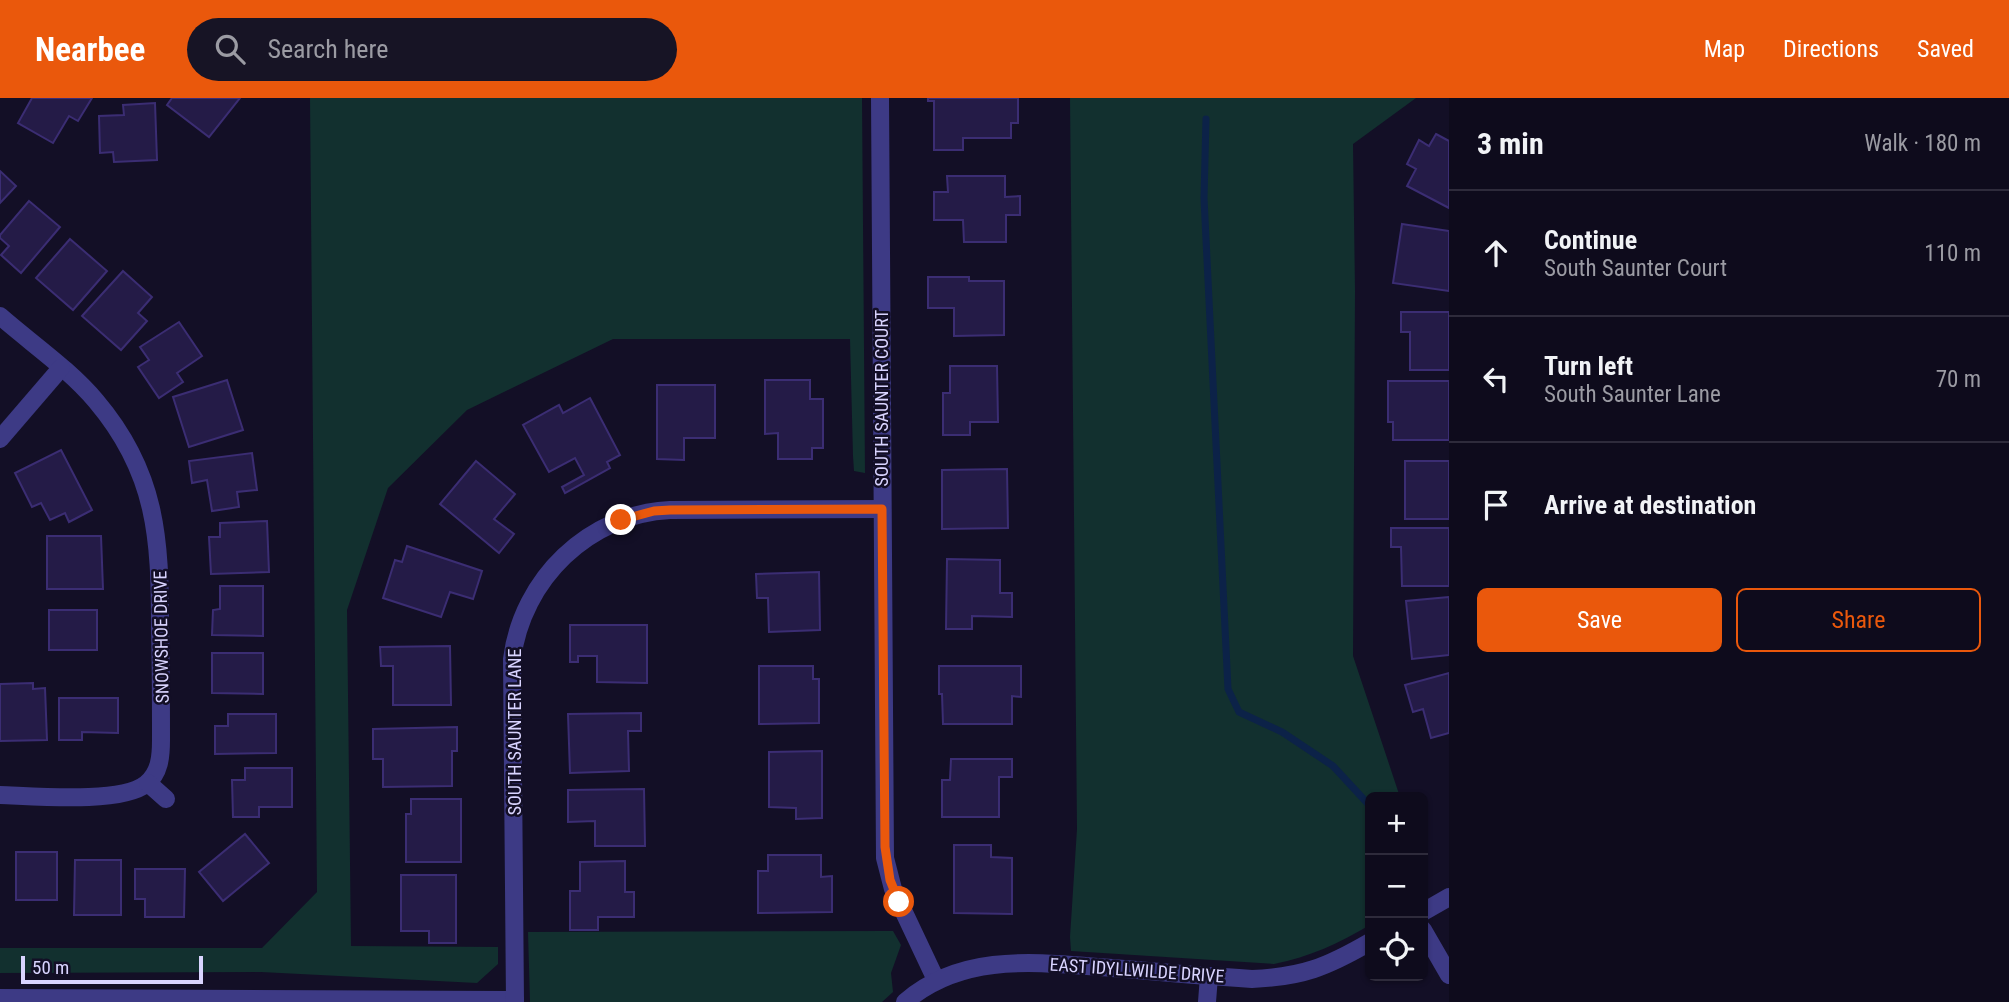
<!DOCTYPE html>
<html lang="en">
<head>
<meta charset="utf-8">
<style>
	:root { --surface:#0e0b1c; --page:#171425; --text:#f1f3f6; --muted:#9b9ba3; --line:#2e2b3b; --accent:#ea580c }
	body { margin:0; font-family:"Roboto Condensed",sans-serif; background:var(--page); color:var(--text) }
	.controls { position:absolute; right:21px; bottom:21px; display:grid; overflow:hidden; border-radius:10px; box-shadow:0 2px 5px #0004 }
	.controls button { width:63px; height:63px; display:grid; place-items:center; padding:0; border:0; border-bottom:2px solid var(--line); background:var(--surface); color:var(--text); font:35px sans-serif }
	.scale { position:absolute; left:21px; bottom:18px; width:182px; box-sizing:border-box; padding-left:7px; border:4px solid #d9d4ff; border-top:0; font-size:19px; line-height:24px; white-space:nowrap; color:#d9d4ff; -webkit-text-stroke:5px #130f26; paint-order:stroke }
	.stop { position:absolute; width:21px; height:21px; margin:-16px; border:5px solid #ea580c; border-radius:50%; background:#fff }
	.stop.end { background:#ea580c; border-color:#fff; box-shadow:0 2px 7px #0008 }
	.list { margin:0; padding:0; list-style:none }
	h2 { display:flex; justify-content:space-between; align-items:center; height:91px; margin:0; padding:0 28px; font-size:30px }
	h2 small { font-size:23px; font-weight:400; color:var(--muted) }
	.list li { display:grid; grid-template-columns:46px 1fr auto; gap:21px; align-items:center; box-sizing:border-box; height:126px; padding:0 28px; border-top:2px solid var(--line) }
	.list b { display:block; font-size:26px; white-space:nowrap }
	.list p { margin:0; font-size:23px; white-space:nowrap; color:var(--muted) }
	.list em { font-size:23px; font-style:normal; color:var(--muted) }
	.actions { display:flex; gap:14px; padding:21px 28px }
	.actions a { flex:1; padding:16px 0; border:2px solid var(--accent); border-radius:10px; text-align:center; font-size:24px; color:var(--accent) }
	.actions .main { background:var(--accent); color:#fff }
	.icon { flex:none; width:38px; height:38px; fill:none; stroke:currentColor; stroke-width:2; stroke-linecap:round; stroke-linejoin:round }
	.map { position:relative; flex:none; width:1449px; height:904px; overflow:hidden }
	header { display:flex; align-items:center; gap:42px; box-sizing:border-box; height:98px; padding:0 35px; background:var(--accent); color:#fff }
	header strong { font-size:33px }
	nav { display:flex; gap:38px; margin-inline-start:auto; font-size:24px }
	.search { width:490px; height:63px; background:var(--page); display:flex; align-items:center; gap:18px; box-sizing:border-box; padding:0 24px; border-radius:38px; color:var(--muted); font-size:26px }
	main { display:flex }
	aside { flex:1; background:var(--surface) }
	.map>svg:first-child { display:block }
	.green { fill:#12302f }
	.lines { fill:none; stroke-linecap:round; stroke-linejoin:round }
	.stream { stroke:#0c2248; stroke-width:7 }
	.building { fill:#241b47; stroke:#3b2d73; stroke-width:2 }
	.minor { stroke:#3d3a85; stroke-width:18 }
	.route { stroke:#ea580c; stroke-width:9 }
	.labels { text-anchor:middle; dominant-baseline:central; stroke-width:5; stroke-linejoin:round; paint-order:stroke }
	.street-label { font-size:18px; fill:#d9d4ff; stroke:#130f26 }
</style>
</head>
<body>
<header>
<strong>Nearbee</strong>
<div class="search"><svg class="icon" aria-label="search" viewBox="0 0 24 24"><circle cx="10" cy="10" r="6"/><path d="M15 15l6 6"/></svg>Search here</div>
<nav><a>Map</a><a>Directions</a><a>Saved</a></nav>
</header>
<main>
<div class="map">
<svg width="1449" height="904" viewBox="0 0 1449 904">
	<rect width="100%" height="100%" fill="#130f26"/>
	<g class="green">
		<path d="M310,0H862L865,375L854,373L853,358L850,241H613L467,312L388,390L347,512L351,848L498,849V866L477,885L261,874L0,875V850H262L317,794Z"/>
		<path d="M1070,0H1416L1353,46L1355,193L1353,558L1400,699H1370V827C1339,845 1310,859 1274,866L1071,853L1070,839L1077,731Z"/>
		<path d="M893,833L901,847L891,875L893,894L882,904H530L528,834Z"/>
	</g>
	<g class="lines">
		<path class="stream" d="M1206,21L1204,100L1228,591L1239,614L1282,634L1333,668L1370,708"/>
	</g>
	<g class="building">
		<path d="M32,0H92L78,23L69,18L53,45L18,25Z"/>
		<path d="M172,0H240L209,39L167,7Z"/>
		<path d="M928,0H1018V25H1011V40H963V52H934V3H928Z"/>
		<path d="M155,5L157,62L114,64L113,54L100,55L99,18L124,17L123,7Z"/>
		<path d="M1436,36L1449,43V110L1407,88L1416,71L1407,66L1419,42L1429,48Z"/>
		<path d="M0,73L16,88L0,105Z"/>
		<path d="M947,78H1005V99L1020,98V117H1006V144H964L963,122H934V94H948Z"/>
		<path d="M29,103L60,129L21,175L1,157L9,148L0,140V137Z"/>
		<path d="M1402,126L1449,133V193L1393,185Z"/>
		<path d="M70,141L107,173L73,212L36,180Z"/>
		<path d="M123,173L152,199L138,215L147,223L121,252L82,218Z"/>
		<path d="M928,179H969V183H1004V237L954,238V210H928Z"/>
		<path d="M1401,214H1449V272H1410V234H1401Z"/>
		<path d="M179,224L202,258L177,275L183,284L159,300L138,269L149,262L140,249Z"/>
		<path d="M950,268H997L998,324H970V337H943V295H950Z"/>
		<path d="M227,282L243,332L189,349L173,299Z"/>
		<path d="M765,282H810V301H823V350H812V361H778V335L765,336Z"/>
		<path d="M1388,283H1449V342H1393V324H1388Z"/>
		<path d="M657,287H715V340H684V362L657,361Z"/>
		<path d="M590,300L620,357L607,364L610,370L565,395L562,389L584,377L575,360L549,374L523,327L559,307L563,315Z"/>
		<path d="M61,352L92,412L69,424L65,415L50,422L41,405L32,409L15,375Z"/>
		<path d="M252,355L257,392L237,394L239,409L212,413L207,382L192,385L189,363Z"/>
		<path d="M476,363L515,396L494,421L514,436L499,455L440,406Z"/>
		<rect x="1405" y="363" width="44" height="58"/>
		<path d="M1007,371L1008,430L942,431V372Z"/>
		<path d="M267,423L269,474L211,476L209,439H220V425Z"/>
		<path d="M1391,430H1449V488H1402L1401,449H1391Z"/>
		<path d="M47,438H101L103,491H47Z"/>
		<path d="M407,448L482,473L473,501L450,494L441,519L383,500L395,462L402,464Z"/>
		<path d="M947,461L1000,462V495H1012V519L972,518V531H946Z"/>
		<path d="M819,474L820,532L769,534L768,500H757L756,476Z"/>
		<path d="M220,488H263V538L212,537L213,512L220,511Z"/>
		<path d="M1449,499V557L1412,561L1406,503Z"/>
		<rect x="49" y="512" width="48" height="40"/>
		<path d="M570,527H647V585L597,584V558H578V564H570Z"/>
		<path d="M450,548L451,607H393V568H381L380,549Z"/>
		<path d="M212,555H263V596L212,595Z"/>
		<path d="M759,568H813V581H819V625L759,626Z"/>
		<path d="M939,568H1021V599L1012,598V626H943L942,596H939Z"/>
		<path d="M1449,575V635L1431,640L1423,611L1413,614L1405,587Z"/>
		<path d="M33,585V591L45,590L47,642L0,643V586Z"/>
		<path d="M59,600H118V635L82,634V642H59Z"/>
		<path d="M641,615V633H628L629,673L570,675L568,616Z"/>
		<path d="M228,616H276V655L215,656V628H228Z"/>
		<path d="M457,629V653H452V688L383,689V661H373V631Z"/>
		<path d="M822,653V720L796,721V710L769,709V654Z"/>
		<path d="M951,661H1012V679H999V719H942V682H950Z"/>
		<path d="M245,670H292V709H259V719H233L232,682H245Z"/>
		<path d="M644,691L645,748H595V723L568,724V692Z"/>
		<path d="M411,701H461V764H406V716H411Z"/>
		<path d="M245,736L269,765L223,803L199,774Z"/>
		<path d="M954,747H991V759L1012,760V816L954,815Z"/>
		<rect x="16" y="754" width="41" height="48"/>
		<path d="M768,757H821V779L832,778V814L758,815V773H768Z"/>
		<path d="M75,762H121V817H74Z"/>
		<path d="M625,763V794H634V819H598V832H570V793H580V764Z"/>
		<path d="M135,771H185L184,819H145V801H135Z"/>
		<path d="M401,777H456V845H429V833H401Z"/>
	</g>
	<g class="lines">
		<g class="minor">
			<path d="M880,0L885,760L893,791L936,882"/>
			<path d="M0,218C32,246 69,271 96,303C157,375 160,441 160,529C161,567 161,604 161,642C161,658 160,675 146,686C121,706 33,698 0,697"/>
			<path d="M0,341L61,270"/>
			<path d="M148,685L166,701"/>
			<path d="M1423,814L1449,799"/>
			<path d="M1423,832L1449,877"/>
			<path d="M0,900L515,902"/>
			<path d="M515,904L512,561C522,481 589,416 670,412L882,411"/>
			<path d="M905,904C964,853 1040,865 1112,870C1158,874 1205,878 1252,881C1302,879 1327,869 1370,844"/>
			<path d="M1207,904L1209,878"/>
		</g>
	</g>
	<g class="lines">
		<path class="route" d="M621,422L654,413L670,412L882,411L885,749L890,782L899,804"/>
	</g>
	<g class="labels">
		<g class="street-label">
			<text transform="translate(881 300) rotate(-90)">SOUTH SAUNTER COURT</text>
			<text transform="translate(161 539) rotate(-91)">SNOWSHOE DRIVE</text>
			<text transform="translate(514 634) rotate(-90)">SOUTH SAUNTER LANE</text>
			<text transform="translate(1137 872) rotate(4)">EAST IDYLLWILDE DRIVE</text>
		</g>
	</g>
</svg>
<div class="controls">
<button>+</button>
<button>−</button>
<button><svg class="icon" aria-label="locate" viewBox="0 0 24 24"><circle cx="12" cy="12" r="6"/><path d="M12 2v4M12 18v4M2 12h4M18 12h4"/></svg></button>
</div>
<div class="scale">50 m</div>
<div class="stop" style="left:899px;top:804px"></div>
<div class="stop end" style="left:621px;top:422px"></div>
</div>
<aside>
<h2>3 min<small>Walk · 180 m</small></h2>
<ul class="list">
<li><svg class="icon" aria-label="ahead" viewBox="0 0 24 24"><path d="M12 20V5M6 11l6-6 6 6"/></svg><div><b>Continue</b><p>South Saunter Court</p></div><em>110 m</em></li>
<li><svg class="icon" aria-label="left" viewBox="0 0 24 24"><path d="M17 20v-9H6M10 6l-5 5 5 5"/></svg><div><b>Turn left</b><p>South Saunter Lane</p></div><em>70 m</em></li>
<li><svg class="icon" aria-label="arrive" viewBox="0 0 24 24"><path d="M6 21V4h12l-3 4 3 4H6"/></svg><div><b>Arrive at destination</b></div></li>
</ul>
<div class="actions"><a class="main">Save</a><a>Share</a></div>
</aside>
</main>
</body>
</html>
